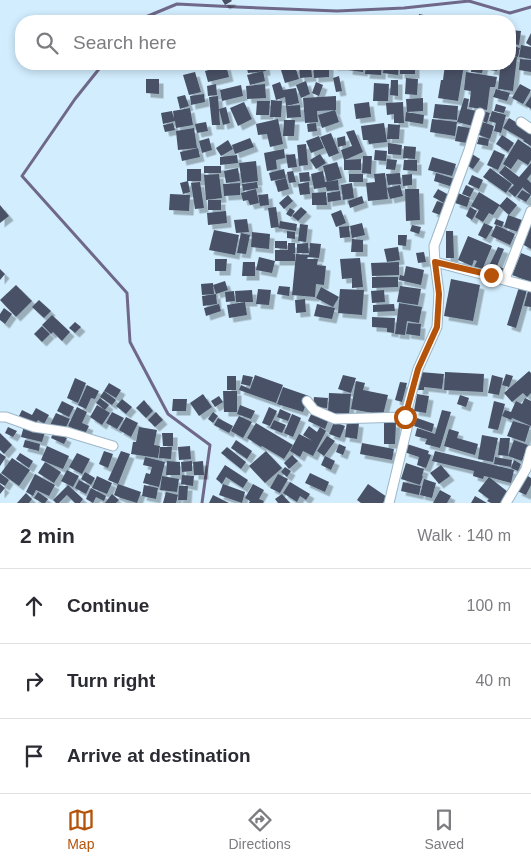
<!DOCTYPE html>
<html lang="en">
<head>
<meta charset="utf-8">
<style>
	:root { --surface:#fff; --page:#f7f7f7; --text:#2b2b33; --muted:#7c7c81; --line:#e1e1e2; --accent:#b45309 }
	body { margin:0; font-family:Helvetica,sans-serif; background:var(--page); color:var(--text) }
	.stop { position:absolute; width:15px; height:15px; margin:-11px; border:4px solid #b45309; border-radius:50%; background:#fff }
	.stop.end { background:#b45309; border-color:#fff; box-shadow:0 1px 5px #0008 }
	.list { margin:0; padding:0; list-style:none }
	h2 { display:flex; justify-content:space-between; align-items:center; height:65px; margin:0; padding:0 20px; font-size:21px }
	h2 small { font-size:16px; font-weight:400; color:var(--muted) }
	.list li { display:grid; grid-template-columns:32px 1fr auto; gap:15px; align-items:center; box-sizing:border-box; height:75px; padding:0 20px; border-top:1px solid var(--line) }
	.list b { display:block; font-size:19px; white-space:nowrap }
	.list em { font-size:16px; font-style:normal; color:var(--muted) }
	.icon { flex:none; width:28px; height:28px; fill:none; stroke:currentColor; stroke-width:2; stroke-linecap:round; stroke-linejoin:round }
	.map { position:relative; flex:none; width:531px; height:503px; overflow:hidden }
	.search { position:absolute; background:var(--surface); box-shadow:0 2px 8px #0003; left:15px; right:15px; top:15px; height:55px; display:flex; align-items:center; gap:12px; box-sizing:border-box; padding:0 18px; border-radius:20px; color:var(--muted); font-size:19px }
	.sheet { height:290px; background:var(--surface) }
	nav { display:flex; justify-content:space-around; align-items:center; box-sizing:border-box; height:70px; border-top:1px solid var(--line); background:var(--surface); font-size:14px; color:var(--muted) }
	nav a { display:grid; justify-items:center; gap:2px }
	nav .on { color:var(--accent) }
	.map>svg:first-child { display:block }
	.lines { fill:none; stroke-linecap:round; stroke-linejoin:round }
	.stream { stroke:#6f6889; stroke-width:3 }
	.building { fill:#485166; filter:url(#shadow) }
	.minor-casing { stroke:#9db7c7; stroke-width:11 }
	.minor { stroke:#fff; stroke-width:9 }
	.route { stroke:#b45309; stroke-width:6 }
</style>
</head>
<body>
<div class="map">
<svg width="531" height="503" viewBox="0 0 531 503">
	<defs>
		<filter id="shadow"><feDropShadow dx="4.5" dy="4.5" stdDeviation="0" flood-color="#0004"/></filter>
	</defs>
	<rect width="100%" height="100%" fill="#d2edfe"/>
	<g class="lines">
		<g class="stream">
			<path d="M136,21L177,4L237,7L337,11L404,8L469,1L510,13L531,7"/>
			<path d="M103,64L75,99L22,176L127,293L130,342L168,414L210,445L202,503"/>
		</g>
	</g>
	<g class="building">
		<path d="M222,0H231L232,1L225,5Z"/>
		<path d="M419,14L433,17L432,21H418Z"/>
		<rect x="468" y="17" width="11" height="4"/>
		<path d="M511,30L521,31L519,45L510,43Z"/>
		<path d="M531,33V46L526,43Z"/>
		<path d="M510,45L520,48L518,57L510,55Z"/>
		<path d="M521,45L531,47V59L519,57Z"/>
		<path d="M510,56L517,57L513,91L498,89L500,69H504L505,64H510Z"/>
		<path d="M520,59L531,60V72L519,70Z"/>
		<path d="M246,64H265L266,71L248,73Z"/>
		<path d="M313,64H329V77L314,78Z"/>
		<rect x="333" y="64" width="14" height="2"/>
		<path d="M349,64H365L363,72L348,70Z"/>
		<path d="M366,64H382L381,75L365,74Z"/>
		<path d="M384,64H399L398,75L383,73Z"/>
		<rect x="400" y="64" width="15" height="10"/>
		<path d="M445,64L464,65L458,101L438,98L441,80H443Z"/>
		<path d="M472,64H484L482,73L471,72Z"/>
		<path d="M491,64H499L497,71L489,70Z"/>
		<path d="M226,65L229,77L208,82L205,71Z"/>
		<path d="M295,66L299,79L285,83L281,70Z"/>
		<path d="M299,66H311L312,77L300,78Z"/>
		<path d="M263,71L265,81L250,85L247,75Z"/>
		<path d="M195,72L201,92L189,95L183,75Z"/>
		<path d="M466,72L497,77L495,87H490L487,110L469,107L471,91L464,90Z"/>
		<path d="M339,76L342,91L336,92L333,78Z"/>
		<path d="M406,78L418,79L417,95L405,94Z"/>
		<path d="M146,79H159V94L146,93Z"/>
		<path d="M391,80H398V96L390,95Z"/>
		<path d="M306,81L310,94L301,98L296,85Z"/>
		<path d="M280,82L283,90L296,88L299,103L286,106L285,97L276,100L272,85Z"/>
		<path d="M316,82L323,85L319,96L312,93Z"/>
		<path d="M374,83L389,84L388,101H373Z"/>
		<path d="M216,84L217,95L208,96L207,86Z"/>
		<path d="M265,84L266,98L247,99L246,86Z"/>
		<path d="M520,84L531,90L523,104L512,98Z"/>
		<path d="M241,85L243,96L222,101L220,90Z"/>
		<path d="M496,89L510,93L507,101L493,97Z"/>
		<path d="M204,94L205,102L191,105L190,96Z"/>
		<path d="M185,95L189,106L180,109L177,97Z"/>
		<path d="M218,96L220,125H212L209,97Z"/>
		<path d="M336,96V110L317,111L318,122L305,123L303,98Z"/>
		<path d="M531,96V109L525,105Z"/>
		<path d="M423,98V111L407,112L406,99Z"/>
		<path d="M464,98L469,99L467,109L477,111L473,126L457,122Z"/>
		<path d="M271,100L282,101L281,117H270Z"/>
		<path d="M257,101H270L269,115H256Z"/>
		<path d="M244,102L252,119L238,126L230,108Z"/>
		<path d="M369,102L371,117L356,119L354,104Z"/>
		<path d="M403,102L404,123H394V114L387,115L386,103Z"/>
		<path d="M435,104L458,106L457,120L433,118Z"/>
		<path d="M496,104L506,107L504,113L494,111Z"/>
		<path d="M300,105L301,117L287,118L286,106Z"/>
		<path d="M226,107L230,123L223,125L219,109Z"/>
		<path d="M190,108L193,125L176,128L175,121L163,124L161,113L172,111L174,119L173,111Z"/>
		<path d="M335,110L339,122L322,128L318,115Z"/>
		<path d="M483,111L490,113L487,123L480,120Z"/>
		<path d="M492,111L506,115L501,133L494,131L496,123L489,121Z"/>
		<path d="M406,112L424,115L423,124L405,121Z"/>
		<path d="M509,118L531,131V146L523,141L524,140L503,128Z"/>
		<path d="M278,119L283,144L270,147L267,134L258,135L256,124Z"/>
		<path d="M432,119L457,122L455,136L430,132Z"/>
		<path d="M284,120H295L294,136H283Z"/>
		<path d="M480,121L494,126L490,139L476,134Z"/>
		<path d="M206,122L208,131L197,133L195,124Z"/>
		<path d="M173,123L175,130L165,132L163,125Z"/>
		<path d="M316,123L317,131L308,132L307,124Z"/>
		<path d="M384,123L387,142L369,144L368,140H363L361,126Z"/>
		<path d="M388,124L400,125L399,139H387Z"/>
		<path d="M458,126L470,128L467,143L455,141Z"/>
		<path d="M194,128L197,148L178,150L176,131Z"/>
		<path d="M354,130L363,152L345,160L361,159V170H344V160L341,150L352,146L346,132Z"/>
		<path d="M331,133L339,153L329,157L320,137Z"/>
		<path d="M502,135L514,143L508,152L496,144Z"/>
		<path d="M319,136L324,148L311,153L306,141Z"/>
		<path d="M345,136L346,145L338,147L337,138Z"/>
		<path d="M479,137L489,139L488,146L477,144Z"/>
		<path d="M209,138L212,150L202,153L199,141Z"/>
		<path d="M250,138L254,147L235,154L232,145Z"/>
		<path d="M518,139L531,148V160L528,165L518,159L511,169L503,164Z"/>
		<path d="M228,140L233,149L221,156L216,148Z"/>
		<path d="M388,143L402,145L401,155L388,154Z"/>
		<path d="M306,144L308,165L299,166L297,145Z"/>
		<path d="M404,146L416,147L415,159L403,158Z"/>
		<path d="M198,148L200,157L182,161L180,152Z"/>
		<path d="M284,149L285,158L276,160L277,169L267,171L264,153Z"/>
		<path d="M375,150L387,151L386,161L374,160Z"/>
		<path d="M494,150L505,155L498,170L487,165Z"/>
		<path d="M295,154L297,167L288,168L286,155Z"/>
		<path d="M320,154L326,163L316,169L310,160Z"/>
		<path d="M472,154L480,159L473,169L465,164Z"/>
		<path d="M237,155L238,163L220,165V157Z"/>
		<path d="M363,156H372L371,174L362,173Z"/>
		<path d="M432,157L456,164L452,176L428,170Z"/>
		<path d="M387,159L397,160L395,170L386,169Z"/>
		<path d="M404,160H417V171L403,170Z"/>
		<path d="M256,161L258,181L242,183L239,163Z"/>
		<path d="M337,162L342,178L327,182L323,166Z"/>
		<path d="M531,163V174L527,179L531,183V195L523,188V187L515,197L508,191L514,185L499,173L505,166L519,177Z"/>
		<rect x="204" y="166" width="17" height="7"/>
		<path d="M238,168L240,181L226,183L224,171Z"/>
		<path d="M490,168L512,184L506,193L483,177Z"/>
		<rect x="187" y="169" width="14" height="12"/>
		<path d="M284,169L286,178L271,181L269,173Z"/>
		<path d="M293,171L296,182L289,183L287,172Z"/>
		<path d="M323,171L325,182L338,180L339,190L327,191L326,187L314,189L311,174Z"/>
		<path d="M309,172L310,181L300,182L299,173Z"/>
		<path d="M385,173L388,199L368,201L366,183L375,182L374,174Z"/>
		<path d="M400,173L401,184L388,185L386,174Z"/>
		<path d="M436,173L455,179L453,187L434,181Z"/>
		<path d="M219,174L222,198L206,200L204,175Z"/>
		<rect x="349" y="174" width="14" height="8"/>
		<path d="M412,174V185L403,186L402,175Z"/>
		<path d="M472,175L483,180L479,189L468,184Z"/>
		<path d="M286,178L289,189L278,192L275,181Z"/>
		<path d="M188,181L190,192L183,194L180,183Z"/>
		<path d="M200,182L204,208L195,209L191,183Z"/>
		<path d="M257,182L258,188L243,191L242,184Z"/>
		<path d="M309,182L310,194L300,195L298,184Z"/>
		<path d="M240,183V195L224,196L223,184Z"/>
		<path d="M352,183L354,198L343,200L341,185Z"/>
		<path d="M400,185L403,196L390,199L387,188Z"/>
		<path d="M466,185L474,189L470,197L462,194Z"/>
		<path d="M256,189L259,203L250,205L248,200L243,201L241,193Z"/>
		<path d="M405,189H419L420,220L406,221Z"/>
		<path d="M438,189L449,195L444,203L433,197Z"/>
		<path d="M522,190L531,195L526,202L517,197Z"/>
		<path d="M340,191L341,200L328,202L327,193Z"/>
		<path d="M326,192L327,205H312V193Z"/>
		<path d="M479,192L500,205L507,197L517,205L509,215L499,206L493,215L489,213L483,222L475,217L479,210L471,206Z"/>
		<path d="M458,193L470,198L467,207L455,203Z"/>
		<path d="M170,194L190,195L189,211L169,210Z"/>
		<path d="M268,194L269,205L260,206L258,195Z"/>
		<path d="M288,195L293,201L284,209L279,203Z"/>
		<path d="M362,196L364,203L350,208L348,201Z"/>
		<rect x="208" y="200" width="13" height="10"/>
		<path d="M437,201L445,204L440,215L432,212Z"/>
		<path d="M0,205L9,216L0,223Z"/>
		<path d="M276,207L279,227L280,221L297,224L296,231L278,228L279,227L271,228L268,208Z"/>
		<path d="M301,207L307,212L298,221L292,216Z"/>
		<path d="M470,207L477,211L472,220L466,216Z"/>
		<path d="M290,208L295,211L291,217L286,214Z"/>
		<path d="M341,210L346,223L336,227L331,214Z"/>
		<path d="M226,211L227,223L208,225L207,213Z"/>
		<path d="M508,215L522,220L518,232L504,227Z"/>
		<path d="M247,219L249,232L236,233L234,220Z"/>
		<path d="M496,219L504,222L502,227L494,224Z"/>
		<path d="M531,219V249L522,244L528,234L524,231Z"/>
		<path d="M362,223L365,235L352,238L350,226Z"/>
		<path d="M484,223L493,227L486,239L478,235Z"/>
		<path d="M300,224L308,225L306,242L298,241Z"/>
		<path d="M412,225L421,227L419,234L410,231Z"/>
		<path d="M496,225L515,234L510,245L491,236Z"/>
		<path d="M349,226L350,237L340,238L339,227Z"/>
		<path d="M214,230L239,235L235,255L209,250Z"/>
		<path d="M287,231L295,232V239L287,238Z"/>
		<path d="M446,231H453L454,258H446Z"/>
		<path d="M252,232L270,234L269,249L251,247Z"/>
		<path d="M241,233L250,235L246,254L237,253Z"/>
		<path d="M398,235H407L406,246L398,245Z"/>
		<path d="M468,236L492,246L482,270L474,267L477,261L474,260L472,266L458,260Z"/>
		<path d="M352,239L363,240V252H351Z"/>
		<path d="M275,241H287V249L275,248Z"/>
		<path d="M288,243H295V253H293L295,254V261H275V250H288Z"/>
		<path d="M308,243L309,253H297V244Z"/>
		<path d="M310,243L321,244L319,258L308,257L307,259H318L317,265L326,266L324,285L316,284L315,297L292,295L296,254L309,255Z"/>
		<path d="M398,247L400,260L387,262L384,249Z"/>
		<path d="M498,247L504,249L497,266L508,270L504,278L487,270Z"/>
		<path d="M424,252L426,262L418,263L416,253Z"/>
		<path d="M521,253L531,257V282L512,275Z"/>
		<path d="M259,257L275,261L272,273L256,270Z"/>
		<path d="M360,258L363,287L352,288V278L342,279L340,259Z"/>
		<path d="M215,259H227L226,271H215Z"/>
		<path d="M243,262H255V276H242Z"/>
		<path d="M399,262V275L372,276L371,263Z"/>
		<path d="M406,266L424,270L421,285L399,280L400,275L404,276Z"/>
		<path d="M0,269L5,274L0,280Z"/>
		<path d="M372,277H398V287L372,288Z"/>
		<path d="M451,279L480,285L473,321L444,316Z"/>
		<path d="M225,281L228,290L216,294L213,285Z"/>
		<path d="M213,283L214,294L202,295L201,284Z"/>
		<path d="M16,285L32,301L16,317L0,300Z"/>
		<path d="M279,286L290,287L289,296L277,294Z"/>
		<path d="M400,286L421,289L418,305L397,302Z"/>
		<path d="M321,287L339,297L333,307L316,298Z"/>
		<path d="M519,287L527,290L516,328L507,325Z"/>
		<path d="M258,289L271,290L269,305L256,304Z"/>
		<path d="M340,289L364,290L362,315L338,313Z"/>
		<path d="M252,290L253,302H236L235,291Z"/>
		<path d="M384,290L385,302L372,303L371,291Z"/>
		<path d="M234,291L235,301L226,302L225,292Z"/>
		<path d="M528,291H531V307L524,306Z"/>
		<path d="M216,294L217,304L203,306L202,296Z"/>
		<path d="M305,299L306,312L296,313L295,300Z"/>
		<path d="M39,300L51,311L44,318L32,307Z"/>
		<path d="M245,302L247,315L229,318L227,305Z"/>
		<path d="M399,303L422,307L419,323L407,321L405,335L395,334Z"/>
		<path d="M219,304L221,311L206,316L204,308Z"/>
		<path d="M317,304L335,308L332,319L314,316Z"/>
		<path d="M394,304L395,311L373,312V305Z"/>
		<path d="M4,308L12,314L5,324L0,320V314Z"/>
		<path d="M52,315L70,332L62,341L53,332L51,334L42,325Z"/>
		<path d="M372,317L395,318L394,333L387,332V328L372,327Z"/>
		<path d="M75,322L81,327L75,333L69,328Z"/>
		<path d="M408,323L421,324L420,336L406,334Z"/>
		<path d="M42,326L50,334L42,342L34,334Z"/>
		<path d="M529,371L531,373V393L527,397L523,393L512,402L504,393Z"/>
		<path d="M420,372L444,374L442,389L424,387V390H418Z"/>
		<path d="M445,372L484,374L483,392L444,390Z"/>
		<path d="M506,374L513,376L509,387L502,385Z"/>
		<path d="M243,375L253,377L250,386L241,384Z"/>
		<path d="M255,375L283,385L276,403L239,390L241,385L250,389Z"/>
		<path d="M343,375L356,378L351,393L338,389Z"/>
		<path d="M492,375L503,378L499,395L488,393Z"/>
		<rect x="227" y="376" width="9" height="14"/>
		<path d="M75,378L86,383L78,403L67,398Z"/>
		<path d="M356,381L365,383L363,390L388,395L383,415L351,409Z"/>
		<path d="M400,382L407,383L402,402L395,400Z"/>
		<path d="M109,383L121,390L116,398L104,391Z"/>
		<path d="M87,385L99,391L95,399L91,398L86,409L78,405Z"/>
		<path d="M283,387L309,396L303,412L277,404Z"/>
		<path d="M104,391L116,400L112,405L100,397Z"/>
		<path d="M223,391H237V412H224Z"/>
		<path d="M329,393L351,394L349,414L328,413Z"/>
		<path d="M203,394L212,407L199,416L190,403Z"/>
		<path d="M417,394L429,396L426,413L414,411Z"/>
		<path d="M460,395L469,398L466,407L457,404Z"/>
		<path d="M219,396L223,402L215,407L211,401Z"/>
		<path d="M314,397L328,398L327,408L313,407Z"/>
		<path d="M100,398L109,405L105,410L96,403Z"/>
		<path d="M525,398L531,401V426L512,418L511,420L502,416L505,410L511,412L516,401L522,404Z"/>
		<path d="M122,399L132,407L126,414L116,406Z"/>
		<path d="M173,399H187L186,411H172Z"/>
		<path d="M144,400L153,411L146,418L136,408Z"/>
		<path d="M62,401L74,407L69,417L57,411Z"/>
		<path d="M494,401L505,404L498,430L488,428Z"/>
		<path d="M97,405L110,413L102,425L90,417Z"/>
		<path d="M240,405L255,411L251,419L237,414Z"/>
		<path d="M77,407L87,412L82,423L89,426L85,434L68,426Z"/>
		<path d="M269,407L277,411L270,426L262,423Z"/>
		<path d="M36,408L49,415L44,424L38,420L35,425L19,416L22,410L32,415Z"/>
		<path d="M280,409L291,414L288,421L277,417Z"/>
		<path d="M442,410L451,412L440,448L425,444L427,439L415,436L417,428L435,434Z"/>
		<path d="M112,412L124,418L117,429L106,423Z"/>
		<path d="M156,412L163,420L155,427L148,420Z"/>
		<path d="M213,412L218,416L213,423L208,419Z"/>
		<path d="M312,412L329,419L325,429L308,421Z"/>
		<path d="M56,413L70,419L64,431L50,425Z"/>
		<path d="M292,414L301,418L293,437L284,433Z"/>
		<path d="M239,416L252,422L243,438L231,431Z"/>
		<path d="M126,417L138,423L131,437L119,430Z"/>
		<path d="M218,418L233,426L229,433L214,425Z"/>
		<path d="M417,418L434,424L432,432L414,426Z"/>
		<path d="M274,420L286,425L282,433L270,428Z"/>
		<path d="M347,421L359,423L357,439L345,437Z"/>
		<path d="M513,421L530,426L525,442L507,436Z"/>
		<path d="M334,422L345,426L340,438L329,434Z"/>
		<path d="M384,422L396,423L395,444H384Z"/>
		<path d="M256,423L293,445L284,459L262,446L261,447L247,438Z"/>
		<path d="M24,426L45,432L42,442L21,437Z"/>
		<path d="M309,426L317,432L320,427L326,431L313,456L303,451L300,457L290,451L299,434L313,441L303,435Z"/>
		<path d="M8,427L17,431L13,437L5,433Z"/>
		<path d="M139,427L157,430L154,445L160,446L158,458L131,454L133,442H136Z"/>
		<path d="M449,429L459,432L457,438L478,444L475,455L444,446Z"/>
		<path d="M54,431L67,438L64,444L51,438Z"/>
		<path d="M0,433L12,445L4,454L0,450Z"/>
		<path d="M162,433H173V446H163Z"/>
		<path d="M482,435L498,438L493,462L478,459Z"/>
		<path d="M327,436L335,441L324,456L317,451Z"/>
		<path d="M500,438H510L508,456L498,455Z"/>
		<path d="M25,440L40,444L39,451L23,447Z"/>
		<path d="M236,440L252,451L247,459L231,448Z"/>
		<path d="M514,440L528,445L522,461L508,456Z"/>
		<path d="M362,443L394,449L392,460L360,454Z"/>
		<path d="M339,444L346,447L343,455L336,452Z"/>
		<path d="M407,444L429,451L428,454L431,455L426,468L417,465L419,457L404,452Z"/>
		<path d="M47,446L69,456L63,469L41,460Z"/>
		<path d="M190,446L191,459L179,460L178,447Z"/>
		<path d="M160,447H172L171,459L159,458Z"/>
		<path d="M227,447L246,462L241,469L221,453Z"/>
		<path d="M104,451L113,454L108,468L99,464Z"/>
		<path d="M121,451L130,454L118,484L108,480Z"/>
		<path d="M266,451L282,468L265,483L249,466Z"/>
		<path d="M435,451L514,470L511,483L489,477L508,492L500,503H491L487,501L489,499L478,491L489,477L484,476L483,479L473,476L474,471L432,461Z"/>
		<path d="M0,453L6,457L0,466Z"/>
		<path d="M20,453L33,461L29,468L16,459Z"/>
		<path d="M77,453L90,459L82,474L69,467Z"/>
		<path d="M292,455L298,461L289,469L284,463Z"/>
		<path d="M325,456L335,461L331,470L321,465Z"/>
		<path d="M145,457L165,462L159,487L143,483L146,473L150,474L152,467L143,465Z"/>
		<path d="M495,457L512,460L511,467L494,464Z"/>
		<path d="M12,458L30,470L19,486L1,473Z"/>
		<path d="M514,460L521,464L518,471L511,468Z"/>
		<path d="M167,461L180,462V475H166Z"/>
		<path d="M192,461V471L182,472L181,462Z"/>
		<path d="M203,461L204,475H194L193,462Z"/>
		<path d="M45,462L61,472L54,483L38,473Z"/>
		<path d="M406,463L424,469L422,476H423L420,485L401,479Z"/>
		<path d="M225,465L248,480L243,488L226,477L222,484L216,479Z"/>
		<path d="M441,465L450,476L439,484L430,473Z"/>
		<path d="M285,467L291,471L287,477L281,472Z"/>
		<path d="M67,470L79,476L73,487L61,481Z"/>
		<path d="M85,472L95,478L91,485L81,479Z"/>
		<path d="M0,473L9,480L5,486L0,483Z"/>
		<path d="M310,473L329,482L325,492L305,483Z"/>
		<path d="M35,474L55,485L49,496L36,490L33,496L26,492Z"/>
		<path d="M278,474L288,479L280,493L270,488Z"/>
		<path d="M182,475L194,476L193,486L181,484Z"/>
		<path d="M526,475L531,478V485L526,495L517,491Z"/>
		<path d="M97,476L112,483L107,494L92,488Z"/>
		<path d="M162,476L179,479L177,492L160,490Z"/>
		<path d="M424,479L436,483L432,498L420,495Z"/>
		<path d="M79,480L90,486L86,494L75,488Z"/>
		<path d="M290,482L310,494L306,500L300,496L297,502L283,493Z"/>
		<path d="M403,482L421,486L419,495L401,491Z"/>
		<path d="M0,484L5,488L0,494Z"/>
		<path d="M118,484L141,492L137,503L121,498L122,496L121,498L114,495Z"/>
		<path d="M223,484L245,492L242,503L219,495Z"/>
		<path d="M253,484L264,490L259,499L264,501L263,503H249L250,501L245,498Z"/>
		<path d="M368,484L387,497L383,503H361L357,500Z"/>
		<path d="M68,485L83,499L80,503H75L67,495L59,503H56L53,500Z"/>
		<path d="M144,485L158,488L156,499L142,496Z"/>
		<path d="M179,486H188L187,500H178Z"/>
		<path d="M91,488L106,496L104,501L96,497L93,503L86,499Z"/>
		<path d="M440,490L451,496L447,503H433Z"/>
		<path d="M38,492L48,499L45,503H42L34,498Z"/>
		<path d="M166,492L178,495L176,503H163Z"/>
		<path d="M26,493L32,499L29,503H17Z"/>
		<path d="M112,494L119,500L116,503H105Z"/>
		<path d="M282,494L290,503H278L275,499Z"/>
		<path d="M213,495L229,503H209Z"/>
		<path d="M475,496L487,503H471Z"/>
	</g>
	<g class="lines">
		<defs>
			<g id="minor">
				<path d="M521,122L531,129"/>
				<path d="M435,262L531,287"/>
				<path d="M505,279L531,211"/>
				<path d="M307,401L314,410L335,419L405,417"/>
				<path d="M0,417H6L34,427L67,432L113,446"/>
				<path d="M389,503L408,424L405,417L418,369L437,327L439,293L435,262L434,246L469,150L480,113"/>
				<path d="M506,503L526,469L531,450"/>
			</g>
		</defs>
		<use href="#minor" class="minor-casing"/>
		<use href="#minor" class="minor"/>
	</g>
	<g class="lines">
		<path class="route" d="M405,417L418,369L437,327L439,294L435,262L491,275"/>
	</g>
</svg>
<div class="stop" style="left:405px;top:417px"></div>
<div class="stop end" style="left:491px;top:275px"></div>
<div class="search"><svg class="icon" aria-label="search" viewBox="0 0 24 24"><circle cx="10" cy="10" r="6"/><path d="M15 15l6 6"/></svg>Search here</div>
</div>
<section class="sheet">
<h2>2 min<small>Walk · 140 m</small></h2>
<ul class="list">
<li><svg class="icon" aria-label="ahead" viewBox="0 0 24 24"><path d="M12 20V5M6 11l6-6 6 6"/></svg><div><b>Continue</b></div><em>100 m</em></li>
<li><svg class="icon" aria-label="right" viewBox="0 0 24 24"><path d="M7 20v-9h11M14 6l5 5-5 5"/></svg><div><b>Turn right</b></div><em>40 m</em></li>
<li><svg class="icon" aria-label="arrive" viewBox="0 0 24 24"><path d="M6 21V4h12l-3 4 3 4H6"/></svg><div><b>Arrive at destination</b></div></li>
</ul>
</section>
<nav>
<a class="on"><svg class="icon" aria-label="map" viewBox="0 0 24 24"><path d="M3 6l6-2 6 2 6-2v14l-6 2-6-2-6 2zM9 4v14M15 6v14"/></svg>Map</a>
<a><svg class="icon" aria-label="directions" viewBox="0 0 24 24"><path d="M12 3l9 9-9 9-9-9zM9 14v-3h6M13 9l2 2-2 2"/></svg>Directions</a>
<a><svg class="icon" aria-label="saved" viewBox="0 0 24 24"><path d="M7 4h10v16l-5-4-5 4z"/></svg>Saved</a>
</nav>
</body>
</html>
